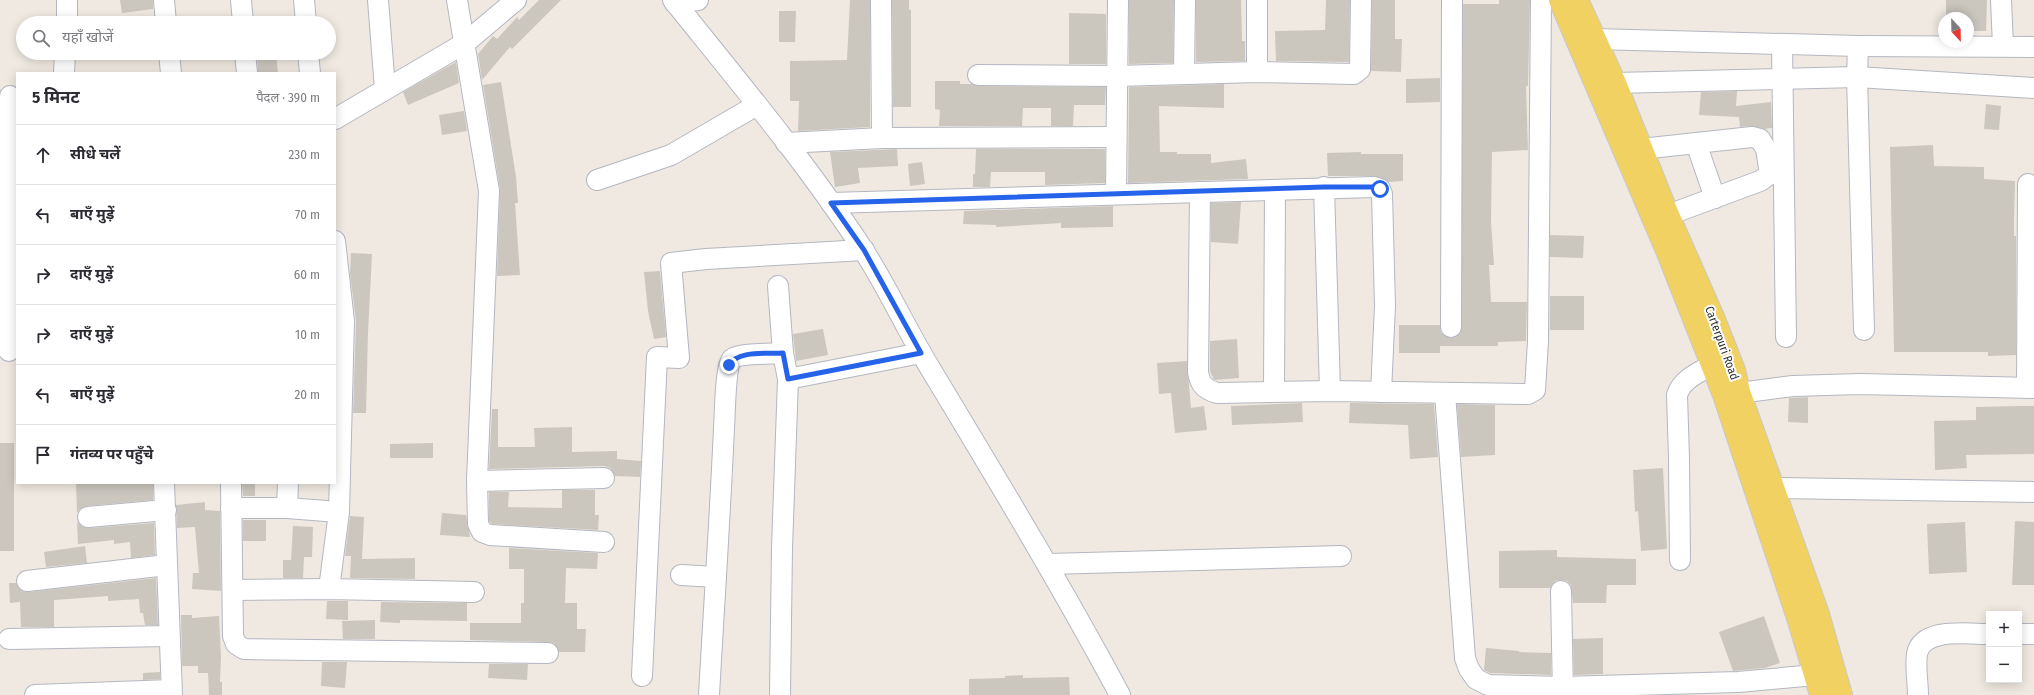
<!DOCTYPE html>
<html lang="hi">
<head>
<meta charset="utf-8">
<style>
	:root { --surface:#fff; --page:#f2f2f3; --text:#2b2b33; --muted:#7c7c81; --line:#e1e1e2 }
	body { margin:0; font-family:"Fira Sans Condensed","Noto Sans Devanagari",sans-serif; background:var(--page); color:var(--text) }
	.controls { position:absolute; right:12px; bottom:12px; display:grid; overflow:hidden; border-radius:0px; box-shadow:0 2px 10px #0003 }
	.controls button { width:36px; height:36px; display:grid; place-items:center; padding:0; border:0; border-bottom:1px solid var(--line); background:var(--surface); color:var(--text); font:20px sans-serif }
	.compass { position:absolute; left:1938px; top:12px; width:36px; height:36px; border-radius:50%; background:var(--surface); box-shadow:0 2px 10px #0003; rotate:158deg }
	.stop { position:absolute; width:12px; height:12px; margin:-9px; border:3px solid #2563eb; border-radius:50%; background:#fff }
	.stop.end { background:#2563eb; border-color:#fff; box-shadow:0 1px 4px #0008 }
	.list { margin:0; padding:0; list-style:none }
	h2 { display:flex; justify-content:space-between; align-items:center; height:52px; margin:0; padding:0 16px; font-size:17px }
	h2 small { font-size:13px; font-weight:400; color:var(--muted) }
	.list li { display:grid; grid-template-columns:26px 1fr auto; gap:12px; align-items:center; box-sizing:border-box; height:60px; padding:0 16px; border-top:1px solid var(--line) }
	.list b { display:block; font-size:15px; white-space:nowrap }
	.list em { font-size:13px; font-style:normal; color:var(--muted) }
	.icon { flex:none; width:22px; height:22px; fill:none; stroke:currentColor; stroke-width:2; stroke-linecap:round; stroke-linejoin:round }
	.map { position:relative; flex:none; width:2034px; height:695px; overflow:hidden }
	.search { position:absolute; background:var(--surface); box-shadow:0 2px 10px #0003; left:16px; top:16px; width:320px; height:44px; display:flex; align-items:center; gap:10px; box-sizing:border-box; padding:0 14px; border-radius:22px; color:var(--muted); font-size:15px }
	.panel { position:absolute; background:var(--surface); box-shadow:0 2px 10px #0003; left:16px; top:72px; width:320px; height:412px; border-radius:0px }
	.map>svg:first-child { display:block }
	.building { fill:#cbc7bf }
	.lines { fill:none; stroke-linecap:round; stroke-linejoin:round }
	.minor-casing { stroke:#b4b7c1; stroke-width:22 }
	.major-casing { stroke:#c9c9c9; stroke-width:24 }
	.minor { stroke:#fff; stroke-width:20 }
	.major { stroke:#f2d163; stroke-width:22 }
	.route { stroke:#2563eb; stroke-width:5 }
	.labels { text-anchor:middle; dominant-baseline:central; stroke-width:4; stroke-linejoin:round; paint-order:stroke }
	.street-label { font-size:12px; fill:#2e2e2e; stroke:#fff }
</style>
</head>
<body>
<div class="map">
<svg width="2034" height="695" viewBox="0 0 2034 695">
	<rect width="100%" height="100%" fill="#efe9e1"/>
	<g class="building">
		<path d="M120,0H153V9L122,13Z"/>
		<path d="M539,0H561L512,49L510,47L482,80L478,54L493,36L497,39L517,17L519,20Z"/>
		<path d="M850,0H870V127L798,131L799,101H790V61L847,60Z"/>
		<path d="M892,0H909V10H911V107H893Z"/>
		<path d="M1129,0H1174L1173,63L1129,64Z"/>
		<path d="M1196,0H1241L1242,41H1245V61L1196,62Z"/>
		<path d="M1326,0H1350L1349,62L1276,61L1275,31L1325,30Z"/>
		<path d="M1372,0H1395V39H1402L1401,72L1371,71Z"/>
		<path d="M1499,0H1530L1528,86H1526L1528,150L1492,152L1491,221L1494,265H1489L1491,302H1527L1526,341L1498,342V346H1440V353H1399V325H1440L1441,333L1451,338L1456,337L1461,332L1463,4H1499Z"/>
		<path d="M1946,0H1987L1986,31H1968V18H1946Z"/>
		<path d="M779,11H796L795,42H779Z"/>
		<path d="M1069,13L1106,14V64H1069Z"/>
		<path d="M257,53H276L278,73H258Z"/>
		<path d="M456,62L459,83L408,105L403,92Z"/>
		<path d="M1440,78V102L1406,103V79Z"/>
		<path d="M935,81H960V84H971L978,86L1106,87L1105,105H1074L1073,126H1051V108H1023L1022,126H939L940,110L935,109Z"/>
		<path d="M501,82L516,177L518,203H515L520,275L497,276L500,189L483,85Z"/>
		<path d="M1224,84V108L1159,106L1160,152H1177V154H1211V163L1246,159L1248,179L1128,183L1129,87Z"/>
		<path d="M1737,91L1736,106L1771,102L1772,128L1764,129L1751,126L1740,127L1739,117L1699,115L1701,92Z"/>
		<path d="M1986,104L2001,106L1999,130L1984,129Z"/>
		<path d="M464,111L467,131L442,135L439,115Z"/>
		<path d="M1933,145L1934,166L1984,167V179L2015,181L2014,221V236H2016V355L1988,356V352H1894L1890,147Z"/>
		<path d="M897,149L898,166L858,168L860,183L835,187L830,152Z"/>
		<path d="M976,149H1105V183L1045,185V172H991L990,187H973V174H975Z"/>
		<path d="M1361,152V154H1403V181L1389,182L1374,176H1328L1327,153Z"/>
		<path d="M922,162L925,184L910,186L908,164Z"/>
		<path d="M1241,202L1238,244L1211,242V203Z"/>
		<path d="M1113,206V227L1061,228V223L996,227V225L963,224L964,211Z"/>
		<path d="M1550,235L1584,236L1583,258L1550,257Z"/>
		<path d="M351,253L372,254L368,333L366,413H353L356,321L350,273Z"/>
		<path d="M660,271L666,337L654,339L648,311L644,272Z"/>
		<rect x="1550" y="296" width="34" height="34"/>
		<path d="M823,329L828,355L796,361L793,334Z"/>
		<path d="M1237,339L1239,378L1214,380L1210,371V341Z"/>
		<path d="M1187,361L1191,408L1204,406L1207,430L1175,433L1171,393L1159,394L1157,363Z"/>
		<path d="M1808,397V423L1788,422L1789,398Z"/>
		<path d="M1302,403L1303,422L1232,425L1231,406Z"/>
		<path d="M1350,403L1434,404L1438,457L1410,459L1408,425L1349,423Z"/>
		<path d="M1457,404L1495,405V455L1461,457Z"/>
		<path d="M2018,406H2034V454L1966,455L1967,468L1935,470L1934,421L1976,420V407Z"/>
		<path d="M492,409H498V447H535L534,428L572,427V452L617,451V459L641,461L640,477L615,476L610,468L604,466L489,469Z"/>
		<rect x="0" y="443" width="14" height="108"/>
		<path d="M433,443V458H390V444Z"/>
		<path d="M1663,468L1667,549L1641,551L1638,511L1635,512L1633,470Z"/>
		<path d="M76,483H153V500L87,506L81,508L77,513Z"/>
		<path d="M242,483H255V496H243Z"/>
		<path d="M562,490H595V515H599L598,530L492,524L489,521V492H509L508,507L562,508Z"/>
		<path d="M205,502V510L220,511L221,591L192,589L193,573H199L195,527L177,528L176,505Z"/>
		<path d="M442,513L466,515L470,537L440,535Z"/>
		<path d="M350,516L364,517L362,559L415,558V579L350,578L351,556H345Z"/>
		<rect x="243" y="520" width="23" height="21"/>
		<path d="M2015,521L2034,522V585H2012Z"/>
		<path d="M77,522L83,527L89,528L154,523L155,555L131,558L130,542L114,544V540L78,544Z"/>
		<path d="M1965,522L1967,572L1929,574L1927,524Z"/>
		<path d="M293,526L313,527L312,557H304L303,578H283V560H291Z"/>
		<path d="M85,546L87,563L46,567L44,552Z"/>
		<path d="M509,548L598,553L597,569L566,568L565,603H577V629H586L585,652H559L554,643L548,642L470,640V623H521V603H524V569H509Z"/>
		<path d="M1557,550V557L1636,559V585H1607L1606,603H1573L1571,585L1567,581L1561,580L1555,581L1550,588H1499V551Z"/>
		<path d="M156,578L158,625H145L143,613H140L139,599L108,601V596L54,600V627H21L20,602L10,603L9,583H16L22,591L28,592Z"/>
		<path d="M327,601H348V620L326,619Z"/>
		<path d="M381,602L467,603V621L400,620V623L380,622Z"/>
		<path d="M181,615H192V618L219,616L221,657L220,682H222V695H209L208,673H198V666H182Z"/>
		<path d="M1764,616L1780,663L1765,668L1733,671L1719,632Z"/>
		<path d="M375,620V639H343L342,621Z"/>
		<path d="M1603,638V674L1574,675L1573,639Z"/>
		<path d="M1486,648L1519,651V652L1551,653V675L1490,673L1484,670Z"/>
		<path d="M322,662H347L345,688L321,686Z"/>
		<path d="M489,664H528L527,680L488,678Z"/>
		<path d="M160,672V679L143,680V673Z"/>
		<path d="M1023,675V678L1069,677L1070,695H969V679L1005,678V676Z"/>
	</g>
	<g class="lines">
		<defs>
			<g id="minor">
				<path d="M164,0L166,23"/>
				<path d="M241,0L243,23"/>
				<path d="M304,0L306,23"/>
				<path d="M378,0L385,89"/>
				<path d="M457,0L489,191L477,481L478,524L482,532L490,535L604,542"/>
				<path d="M673,0C738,81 805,161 862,248C887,286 906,329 930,368C995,476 1060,583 1120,695"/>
				<path d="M881,0L882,138"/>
				<path d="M2001,0L2003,46"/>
				<path d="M675,3L698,0"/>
				<path d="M67,23V0"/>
				<path d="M1782,44L1786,337"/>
				<path d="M1581,45L1595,39L1858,46L2034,47"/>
				<path d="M1858,46L1857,77L1864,330"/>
				<path d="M169,53L171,73"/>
				<path d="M245,53L247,73"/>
				<path d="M308,53L310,73"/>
				<path d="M1257,72V0"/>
				<path d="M64,73L65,53"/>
				<path d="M1184,74L1185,0"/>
				<path d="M978,75L1116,76L1257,72L1354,74L1360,69L1361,0"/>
				<path d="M1615,83L1857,77L2034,88"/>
				<path d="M335,119L465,43L516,0"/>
				<path d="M786,143L882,138L1116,137"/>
				<path d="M1696,143L1715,198"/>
				<path d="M1641,149L1752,137L1760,139L1766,149L1770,174L1760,181L1668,215"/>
				<path d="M597,180L671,155L757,105"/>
				<path d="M1324,187L1330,391"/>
				<path d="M1200,192L1198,372C1200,384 1204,389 1217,393L1330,391L1528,394L1535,390L1538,341L1541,0"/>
				<path d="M1116,194L1118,0"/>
				<path d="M831,203L1374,187L1380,189L1382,194L1385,306L1381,392"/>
				<path d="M778,286L783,353L788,379L782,548L780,695"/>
				<path d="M1451,327L1452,0"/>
				<path d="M9,351L10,96"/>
				<path d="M788,379L921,353"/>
				<path d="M2027,388L2028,184"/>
				<path d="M1274,391L1275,190"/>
				<path d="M1445,394L1465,658L1469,669L1476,679L1488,685L1563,687L1738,682L1815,675L1831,678"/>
				<path d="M1724,395L1793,386L1860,384L2034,388"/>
				<path d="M477,481L604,478"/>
				<path d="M164,483L172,695"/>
				<path d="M231,483L233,636L236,644L244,649L548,653"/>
				<path d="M1759,493L1774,488L2034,492"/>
				<path d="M231,508H287L339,512"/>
				<path d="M287,508L288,483"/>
				<path d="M88,517L166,510"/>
				<path d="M1680,560L1679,458L1677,395C1682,379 1698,373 1712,365"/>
				<path d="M1048,564L1341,556"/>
				<path d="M681,575L716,577"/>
				<path d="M27,581L167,565"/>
				<path d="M329,589L339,512L344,321L335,241"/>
				<path d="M233,590L329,589L474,592"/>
				<path d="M1561,591L1563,695"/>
				<path d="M2019,634H2034"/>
				<path d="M9,639L169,636"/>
				<path d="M642,676L657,357L679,358L671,263L706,259L864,250"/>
				<path d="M35,695L171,690"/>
				<path d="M709,695C714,606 720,517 724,428C725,416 725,367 732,359C739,353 773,354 783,353"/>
				<path d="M1918,695C1918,682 1915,667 1917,654C1922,627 1968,634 1989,634"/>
			</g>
			<g id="major">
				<path d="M1560,0L1668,253L1724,395L1799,621L1821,695"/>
				<path d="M1577,0L1615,83L1668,215L1713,317L1734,370L1739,392L1818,614L1841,695"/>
			</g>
		</defs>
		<use href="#minor" class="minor-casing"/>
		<use href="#major" class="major-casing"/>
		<use href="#minor" class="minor"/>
		<use href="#major" class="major"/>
	</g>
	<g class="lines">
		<path class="route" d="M729,365C738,350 767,354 783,353L788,379L921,353L864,250L831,203L1324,187H1374L1380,189"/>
	</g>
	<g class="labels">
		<g class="street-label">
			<text transform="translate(1722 343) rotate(70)">Carterpuri Road</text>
		</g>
	</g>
</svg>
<div class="controls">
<button>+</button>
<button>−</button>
</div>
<svg class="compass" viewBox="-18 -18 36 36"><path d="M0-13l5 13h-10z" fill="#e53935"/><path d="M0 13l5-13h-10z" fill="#7c7c81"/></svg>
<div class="stop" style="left:1380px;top:189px"></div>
<div class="stop end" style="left:729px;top:365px"></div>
<div class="search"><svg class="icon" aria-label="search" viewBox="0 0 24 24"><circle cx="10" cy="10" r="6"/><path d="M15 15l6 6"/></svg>यहाँ खोजें</div>
<section class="panel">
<h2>5 मिनट<small>पैदल · 390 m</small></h2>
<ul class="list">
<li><svg class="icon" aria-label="ahead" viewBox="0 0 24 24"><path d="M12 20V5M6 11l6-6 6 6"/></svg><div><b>सीधे चलें</b></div><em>230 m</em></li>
<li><svg class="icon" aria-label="left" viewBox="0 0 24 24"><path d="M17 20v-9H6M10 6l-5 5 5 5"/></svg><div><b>बाएँ मुड़ें</b></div><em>70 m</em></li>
<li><svg class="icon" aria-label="right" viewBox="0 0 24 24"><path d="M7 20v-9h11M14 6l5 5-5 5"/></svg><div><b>दाएँ मुड़ें</b></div><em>60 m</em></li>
<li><svg class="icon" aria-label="right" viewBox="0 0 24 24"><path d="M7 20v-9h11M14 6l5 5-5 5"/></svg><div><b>दाएँ मुड़ें</b></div><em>10 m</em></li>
<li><svg class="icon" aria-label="left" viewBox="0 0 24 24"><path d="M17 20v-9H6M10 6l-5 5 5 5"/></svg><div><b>बाएँ मुड़ें</b></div><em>20 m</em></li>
<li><svg class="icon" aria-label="arrive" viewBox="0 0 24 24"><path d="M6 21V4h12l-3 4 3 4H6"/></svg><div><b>गंतव्य पर पहुँचे</b></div></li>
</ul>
</section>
</div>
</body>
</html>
